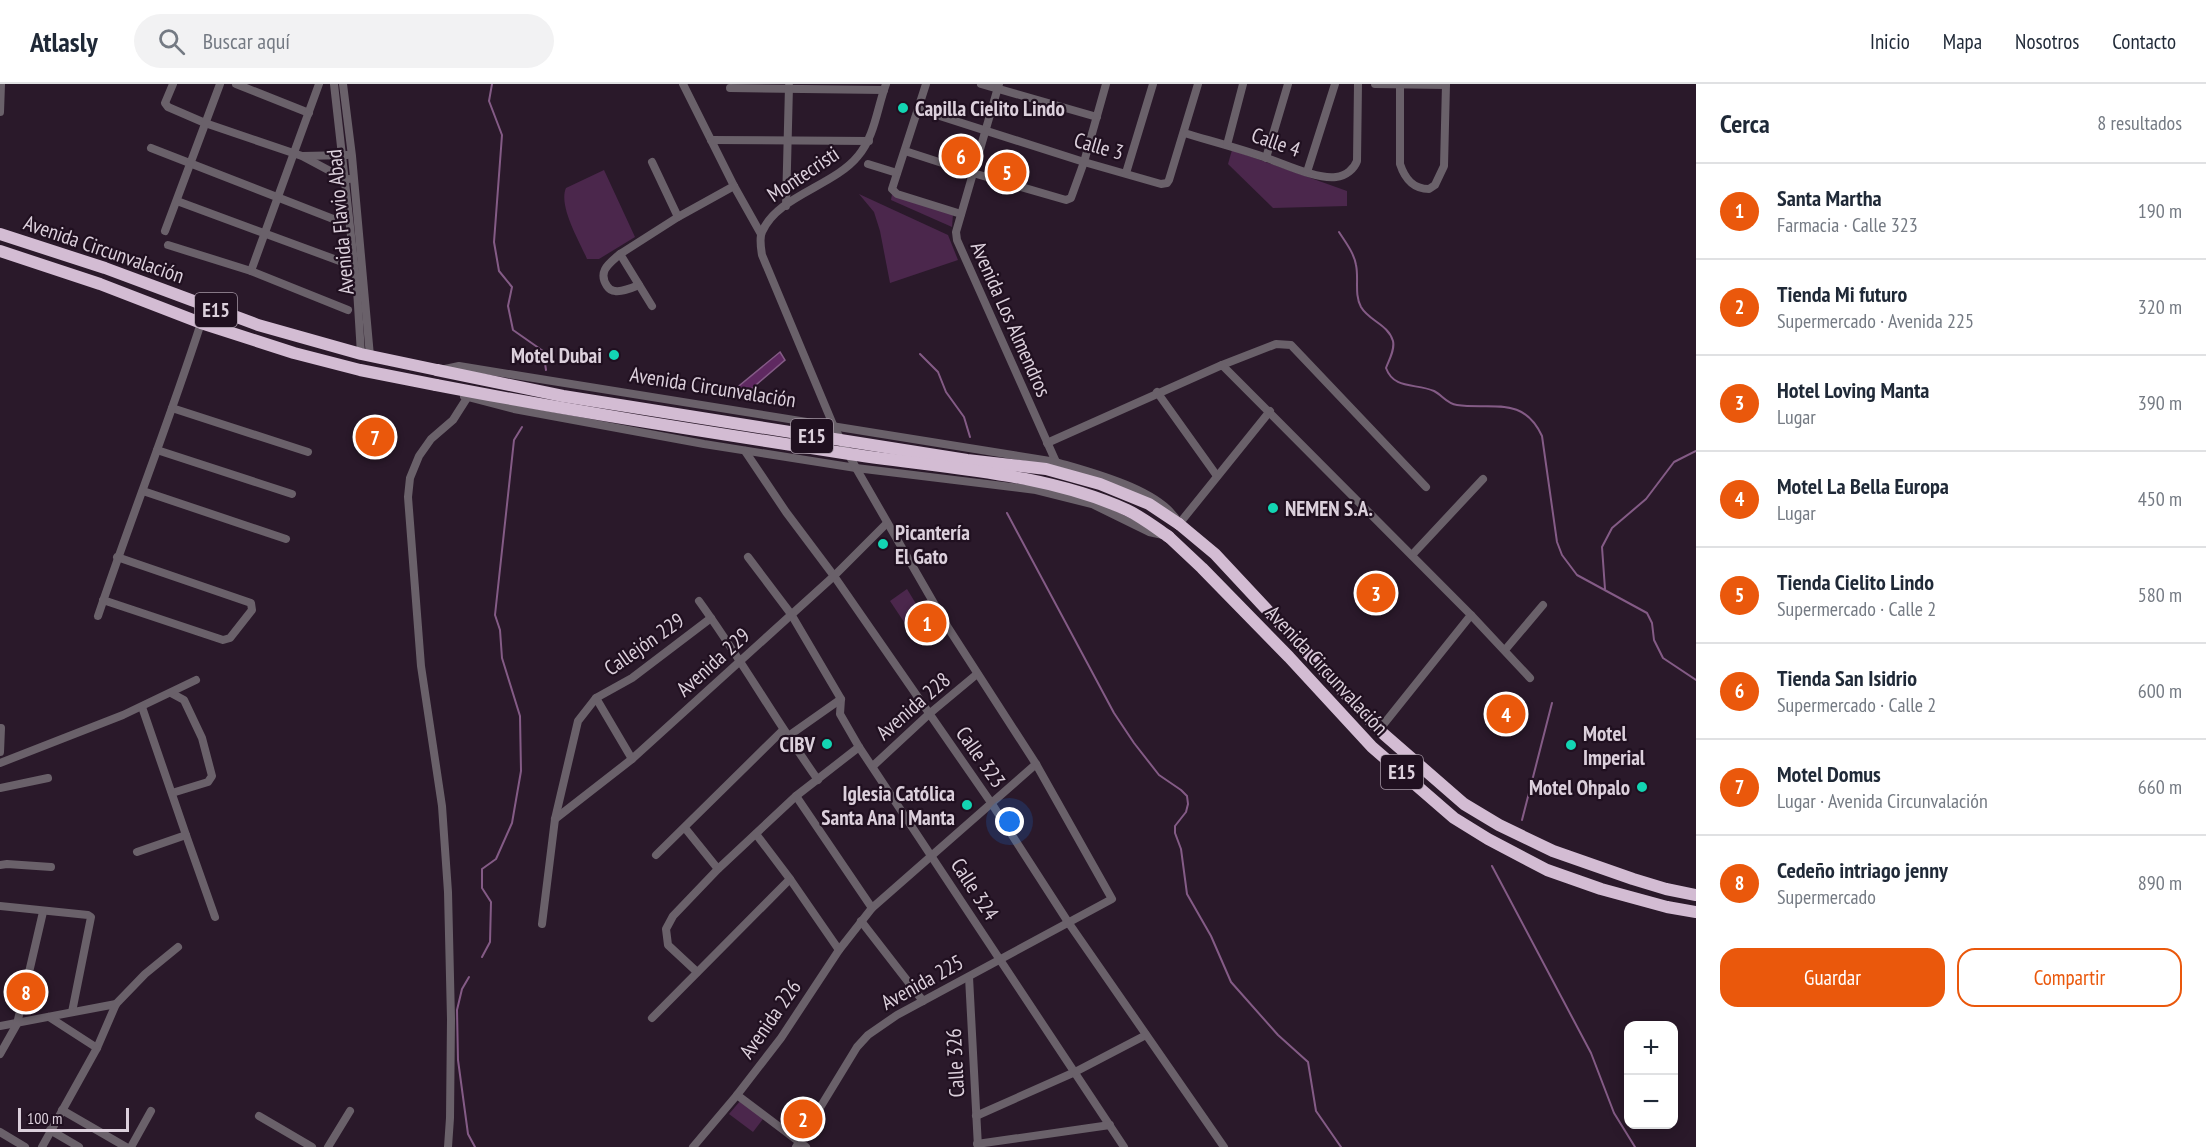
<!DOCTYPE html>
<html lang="es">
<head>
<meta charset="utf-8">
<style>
	:root { --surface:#fff; --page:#f2f2f3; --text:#1f2937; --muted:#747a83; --line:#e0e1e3; --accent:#ea580c }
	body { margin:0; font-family:"PT Sans Narrow",sans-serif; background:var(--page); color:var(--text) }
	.controls { position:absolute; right:18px; bottom:18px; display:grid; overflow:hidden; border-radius:12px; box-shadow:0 3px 15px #0003 }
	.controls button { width:54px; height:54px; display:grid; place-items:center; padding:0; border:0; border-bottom:2px solid var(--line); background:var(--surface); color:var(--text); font:30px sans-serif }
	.scale { position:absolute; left:18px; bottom:15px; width:111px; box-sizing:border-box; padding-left:6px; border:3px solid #dcd0dc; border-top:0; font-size:16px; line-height:21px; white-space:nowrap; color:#dcd0dc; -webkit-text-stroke:4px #201020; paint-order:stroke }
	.you { position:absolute; left:1010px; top:738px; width:21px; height:21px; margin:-15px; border:4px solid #fff; border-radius:50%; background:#1a73e8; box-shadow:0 0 0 9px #1a73e833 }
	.badge { display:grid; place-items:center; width:39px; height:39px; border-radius:50%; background:var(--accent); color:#fff; font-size:20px; font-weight:700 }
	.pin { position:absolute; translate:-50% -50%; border:3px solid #fff; box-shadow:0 2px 6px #0006 }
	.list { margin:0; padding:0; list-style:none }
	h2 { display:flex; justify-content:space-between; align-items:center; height:78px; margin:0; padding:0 24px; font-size:26px }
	h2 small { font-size:20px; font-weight:400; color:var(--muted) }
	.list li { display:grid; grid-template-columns:39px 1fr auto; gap:18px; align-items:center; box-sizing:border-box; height:96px; padding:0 24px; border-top:2px solid var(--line) }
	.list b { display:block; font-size:22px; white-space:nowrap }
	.list p { margin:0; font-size:20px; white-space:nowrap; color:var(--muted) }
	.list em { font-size:20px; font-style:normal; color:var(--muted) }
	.actions { display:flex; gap:12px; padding:18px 24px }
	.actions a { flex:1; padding:14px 0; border:2px solid var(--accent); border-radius:18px; text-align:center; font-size:21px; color:var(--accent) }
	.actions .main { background:var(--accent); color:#fff }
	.icon { flex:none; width:33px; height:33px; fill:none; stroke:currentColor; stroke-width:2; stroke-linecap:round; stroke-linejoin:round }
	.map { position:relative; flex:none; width:1696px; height:1063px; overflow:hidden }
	header { display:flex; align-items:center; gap:36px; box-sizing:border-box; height:84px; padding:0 30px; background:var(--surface); border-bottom:2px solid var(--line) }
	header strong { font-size:28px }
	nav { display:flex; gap:33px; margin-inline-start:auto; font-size:21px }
	.search { width:420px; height:54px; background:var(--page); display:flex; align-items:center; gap:15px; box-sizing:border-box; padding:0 21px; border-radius:33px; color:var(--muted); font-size:22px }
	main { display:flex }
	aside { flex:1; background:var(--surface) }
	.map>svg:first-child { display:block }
	.green { fill:#4b274c }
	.water { fill:#5f2961; stroke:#845b86; stroke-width:1.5 }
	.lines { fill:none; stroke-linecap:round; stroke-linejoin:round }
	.stream { stroke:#845b86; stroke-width:2 }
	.minor { stroke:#6a616a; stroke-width:8 }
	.highway { stroke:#d3bcd3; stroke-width:12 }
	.highway-bridge { stroke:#d3bcd3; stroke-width:12 }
	.poi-dot { fill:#13d5b3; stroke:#201020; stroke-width:2 }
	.labels { text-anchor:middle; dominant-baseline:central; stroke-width:4.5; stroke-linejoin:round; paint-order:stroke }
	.shield { fill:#201020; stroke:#a496a4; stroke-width:1.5 }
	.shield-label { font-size:20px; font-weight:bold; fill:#dcd0dc }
	.poi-label { font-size:21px; font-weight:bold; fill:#dcd0dc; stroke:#201020; text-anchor:start }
	.street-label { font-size:21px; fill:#dcd0dc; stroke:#201020 }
</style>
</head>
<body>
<header>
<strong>Atlasly</strong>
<div class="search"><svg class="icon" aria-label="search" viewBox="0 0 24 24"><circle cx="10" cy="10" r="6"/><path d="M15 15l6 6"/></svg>Buscar aquí</div>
<nav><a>Inicio</a><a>Mapa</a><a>Nosotros</a><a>Contacto</a></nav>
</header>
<main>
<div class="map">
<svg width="1696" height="1063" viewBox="0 0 1696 1063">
	<rect width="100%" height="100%" fill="#2a192a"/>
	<g class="green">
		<path d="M1232,66L1347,107V122L1273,124L1228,80Z"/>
		<path d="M604,86L635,153L599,175H587C580,158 558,122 566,104Z"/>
		<path d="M859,110L948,151L958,176L890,199L880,147L874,128Z"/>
		<path d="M892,110L953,130L952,143L891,116Z"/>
		<path d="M907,505L924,533L908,544L890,517Z"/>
		<path d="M741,1016L763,1035L753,1048L729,1030Z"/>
	</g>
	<path class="water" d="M780,268L785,276L742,313L734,306Z"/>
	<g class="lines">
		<g class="stream">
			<path d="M492,0L489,17L502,51L494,158L499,187L512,203L508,222L513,246L543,267L546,286"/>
			<path d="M1339,148C1346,159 1354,169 1356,181C1359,195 1354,210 1361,223C1369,237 1388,240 1393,257C1395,266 1389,276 1386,284C1394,306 1416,299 1434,307C1442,311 1447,320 1457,321C1492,326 1523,311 1542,352L1557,458L1562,471L1577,491L1647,529L1652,539L1654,556L1663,574L1696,596"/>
			<path d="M920,270L938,288L946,308L964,333L970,353"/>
			<path d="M1007,429L1114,629L1134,659L1159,691L1181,706L1187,712L1188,720L1186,728L1175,742V749L1181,765L1187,810L1211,852L1231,898L1278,951L1308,978L1316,1027L1341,1063"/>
			<path d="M1605,505L1602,463L1612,444L1646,415L1674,378L1696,367"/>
			<path d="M1522,736L1552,619"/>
			<path d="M1492,782L1591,969L1614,1029L1635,1063"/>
			<path d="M482,873L490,858L491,818L482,804V785L496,775L512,739L521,687L520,632L502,574L500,546L495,531L514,356L522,343"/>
			<path d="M469,893L462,905L457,926L458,976L468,1050L475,1063"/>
		</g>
		<g class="minor">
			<path d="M173,0L165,19L168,23L205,39L302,72L345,95H349"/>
			<path d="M236,0L309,29"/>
			<path d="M334,0L357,205L361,270"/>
			<path d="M343,0L352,72L370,272"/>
			<path d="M683,0L734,102L761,150"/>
			<path d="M926,0L892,105L897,110L961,130"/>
			<path d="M981,0L1097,33"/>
			<path d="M999,0L956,148L957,156L1056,378"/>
			<path d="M1375,0L1446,1"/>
			<path d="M1400,1V80C1405,95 1413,105 1429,105L1435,101L1444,82L1446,0"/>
			<path d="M730,4L884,6"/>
			<path d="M918,25L1084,78L1161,100L1167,99L1169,96L1198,0"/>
			<path d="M0,28L1,0"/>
			<path d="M1184,49C1211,57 1238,64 1264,73C1282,79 1318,96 1336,93C1346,92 1354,85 1357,77L1358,0"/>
			<path d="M711,56L869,57"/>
			<path d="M1227,61L1243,0"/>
			<path d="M151,64L341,138"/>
			<path d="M905,67L973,89L1066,116L1071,114L1084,78L1106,0"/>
			<path d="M303,72L347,71"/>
			<path d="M1266,74L1288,0"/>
			<path d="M652,78L678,133"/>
			<path d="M868,80L897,89"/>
			<path d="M1307,88L1335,0"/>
			<path d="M1126,89L1153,0"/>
			<path d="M177,117L345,179"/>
			<path d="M786,122L789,2"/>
			<path d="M165,147L220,0"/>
			<path d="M168,161L251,187L348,226"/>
			<path d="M620,170C610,179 597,187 607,202C609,205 611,207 615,207C622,208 632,204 639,201"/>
			<path d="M251,187L319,0"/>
			<path d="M652,222L620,170L678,133L734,102"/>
			<path d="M1222,281L1276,260L1291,261L1426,403"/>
			<path d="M445,285L459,282L1056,378C1090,388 1163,406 1179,440L1270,327"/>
			<path d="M1157,308L1217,392"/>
			<path d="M464,312L514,325L704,360L856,384L1036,406L1092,420L1149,448L1163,451"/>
			<path d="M172,324L308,368"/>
			<path d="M1047,359L1222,281L1471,531L1379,646"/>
			<path d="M157,366L292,410"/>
			<path d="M745,367L786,428L834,492L992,720L1068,838L1224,1063"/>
			<path d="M143,407L286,455"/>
			<path d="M1412,471L1483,395"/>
			<path d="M748,473L791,530L841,615L840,630L859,663L1124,1063"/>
			<path d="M103,516L223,556L230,554L252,526L251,519L117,473"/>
			<path d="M699,517C741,575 776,637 818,696"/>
			<path d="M1471,531L1530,594"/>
			<path d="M98,532C131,434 169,338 201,239"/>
			<path d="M1505,566L1543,521"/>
			<path d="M171,609L184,616L202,654L212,692L208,698L172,709"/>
			<path d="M596,614L632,675"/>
			<path d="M787,653L841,615"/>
			<path d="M0,668L1,644"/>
			<path d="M0,679L123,631L196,596"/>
			<path d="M873,682L929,630L977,590"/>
			<path d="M0,704L48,694"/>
			<path d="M796,712L872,824"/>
			<path d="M555,735L632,675L834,492L887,439"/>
			<path d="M685,744L718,785"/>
			<path d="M756,750L790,795L839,866"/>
			<path d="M186,751L215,833"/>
			<path d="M137,768L186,751L142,623"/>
			<path d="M656,771L783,646"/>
			<path d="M0,781L7,780L51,783"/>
			<path d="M0,822L88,831L91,833L72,928"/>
			<path d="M861,837L923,917"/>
			<path d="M542,840L555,735L578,637L596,614L632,594L711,534"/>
			<path d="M697,888L668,861L666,845L673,832L718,785L796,712L859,663"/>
			<path d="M969,893L978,1063"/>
			<path d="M49,933L97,964"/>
			<path d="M652,934L790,795"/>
			<path d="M0,942L116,920"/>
			<path d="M0,970L17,940L43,828"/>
			<path d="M737,1011L806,1063"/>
			<path d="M62,1026L126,1063"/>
			<path d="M259,1032L312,1063"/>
			<path d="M976,1032L1075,988L1146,951"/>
			<path d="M50,1046L79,1063"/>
			<path d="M0,1048L25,1063"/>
			<path d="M977,1060L1110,1041"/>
			<path d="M42,1063L97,964L116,920L145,890L178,863"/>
			<path d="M131,1063L151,1027"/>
			<path d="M328,1063L350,1027"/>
			<path d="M448,1063L450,1034L451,935L448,808L442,722L421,582L408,413L410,394L419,372L431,355L453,336L467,314"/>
			<path d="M693,1063L737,1011L781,954L839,866L872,824L1036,680"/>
			<path d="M796,1063L857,963L868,951L897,931L1112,815L1036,680L947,542L856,384L834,343L762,171C761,164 759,154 762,148C777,112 834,102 858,72C875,52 877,24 886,0"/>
		</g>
		<g class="highway">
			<path d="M0,150L105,184L258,241L361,270L437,286"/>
			<path d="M0,167L100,200L201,239L294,269L360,286L436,301"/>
			<path d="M1179,440L1215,470L1379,646L1464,720L1499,741L1553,767L1633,795L1666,805L1696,811"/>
			<path d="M1169,453L1202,484L1289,573L1372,663L1454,734L1488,755L1547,786L1601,805L1667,823L1696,828"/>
		</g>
		<g class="highway-bridge">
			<path d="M437,286L563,312L967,376L1046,385L1100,400L1149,420L1179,440"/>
			<path d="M436,301C571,327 707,348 843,369C937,384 1041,387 1127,426C1142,433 1156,444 1169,453"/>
		</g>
	</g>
	<g class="poi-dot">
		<circle cx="903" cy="24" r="6"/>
		<circle cx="614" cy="271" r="6"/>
		<circle cx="1273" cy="424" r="6"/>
		<circle cx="883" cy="460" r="6"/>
		<circle cx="827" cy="660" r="6"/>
		<circle cx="1571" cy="661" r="6"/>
		<circle cx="1642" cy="703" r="6"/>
		<circle cx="967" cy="721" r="6"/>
	</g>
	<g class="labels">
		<g class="shield">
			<rect x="195" y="209" width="42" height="34" rx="4.5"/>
			<rect x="791" y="335" width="42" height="34" rx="4.5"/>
			<rect x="1381" y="671" width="42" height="34" rx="4.5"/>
		</g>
		<g class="shield-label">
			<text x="216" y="226">E15</text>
			<text x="812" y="352">E15</text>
			<text x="1402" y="688">E15</text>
		</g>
		<g class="poi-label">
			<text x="915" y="24">Capilla Cielito Lindo</text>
			<text x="602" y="271" text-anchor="end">Motel Dubai</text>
			<text x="1285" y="424">NEMEN S.A.</text>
			<text x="895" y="448">Picantería<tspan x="895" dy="24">El Gato</tspan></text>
			<text x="1583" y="649">Motel<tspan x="1583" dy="24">Imperial</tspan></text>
			<text x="815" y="660" text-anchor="end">CIBV</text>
			<text x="1630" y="703" text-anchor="end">Motel Ohpalo</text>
			<text x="955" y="709" text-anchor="end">Iglesia Católica<tspan x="955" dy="24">Santa Ana | Manta</tspan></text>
		</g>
		<g class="street-label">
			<text transform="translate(1276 58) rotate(19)">Calle 4</text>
			<text transform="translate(1099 62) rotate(16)">Calle 3</text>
			<text transform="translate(803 90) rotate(-34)">Montecristi</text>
			<text transform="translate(340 138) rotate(-95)">Avenida Flavio Abad</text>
			<text transform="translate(104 165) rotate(19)">Avenida Circunvalación</text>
			<text transform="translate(1011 235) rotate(66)">Avenida Los Almendros</text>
			<text transform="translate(713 303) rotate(9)">Avenida Circunvalación</text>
			<text transform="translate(644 560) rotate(-35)">Callejón 229</text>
			<text transform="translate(713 578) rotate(-42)">Avenida 229</text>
			<text transform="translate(1327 586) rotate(47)">Avenida Circunvalación</text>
			<text transform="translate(913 622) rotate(-41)">Avenida 228</text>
			<text transform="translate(981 673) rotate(55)">Calle 323</text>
			<text transform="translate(975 805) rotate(57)">Calle 324</text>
			<text transform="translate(922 898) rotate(-29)">Avenida 225</text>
			<text transform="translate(770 935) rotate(-55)">Avenida 226</text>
			<text transform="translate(955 979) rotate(-93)">Calle 326</text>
		</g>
	</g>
</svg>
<div class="controls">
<button>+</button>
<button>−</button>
</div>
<div class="scale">100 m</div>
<div class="you"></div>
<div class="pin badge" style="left:927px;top:539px">1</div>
<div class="pin badge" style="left:803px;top:1035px">2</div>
<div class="pin badge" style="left:1376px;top:509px">3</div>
<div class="pin badge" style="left:1506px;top:630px">4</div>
<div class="pin badge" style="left:1007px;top:88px">5</div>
<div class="pin badge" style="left:961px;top:72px">6</div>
<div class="pin badge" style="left:375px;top:353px">7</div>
<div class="pin badge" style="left:26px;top:908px">8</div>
</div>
<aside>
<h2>Cerca<small>8 resultados</small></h2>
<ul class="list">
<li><span class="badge">1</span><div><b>Santa Martha</b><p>Farmacia · Calle 323</p></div><em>190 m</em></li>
<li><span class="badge">2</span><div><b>Tienda Mi futuro</b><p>Supermercado · Avenida 225</p></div><em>320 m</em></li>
<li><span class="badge">3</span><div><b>Hotel Loving Manta</b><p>Lugar</p></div><em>390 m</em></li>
<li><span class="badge">4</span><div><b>Motel La Bella Europa</b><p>Lugar</p></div><em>450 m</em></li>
<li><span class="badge">5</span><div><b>Tienda Cielito Lindo</b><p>Supermercado · Calle 2</p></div><em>580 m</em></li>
<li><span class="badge">6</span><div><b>Tienda San Isidrio</b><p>Supermercado · Calle 2</p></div><em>600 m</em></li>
<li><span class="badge">7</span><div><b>Motel Domus</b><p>Lugar · Avenida Circunvalación</p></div><em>660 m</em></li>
<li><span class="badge">8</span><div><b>Cedeño intriago jenny</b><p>Supermercado</p></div><em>890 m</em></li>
</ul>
<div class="actions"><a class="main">Guardar</a><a>Compartir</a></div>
</aside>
</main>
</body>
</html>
